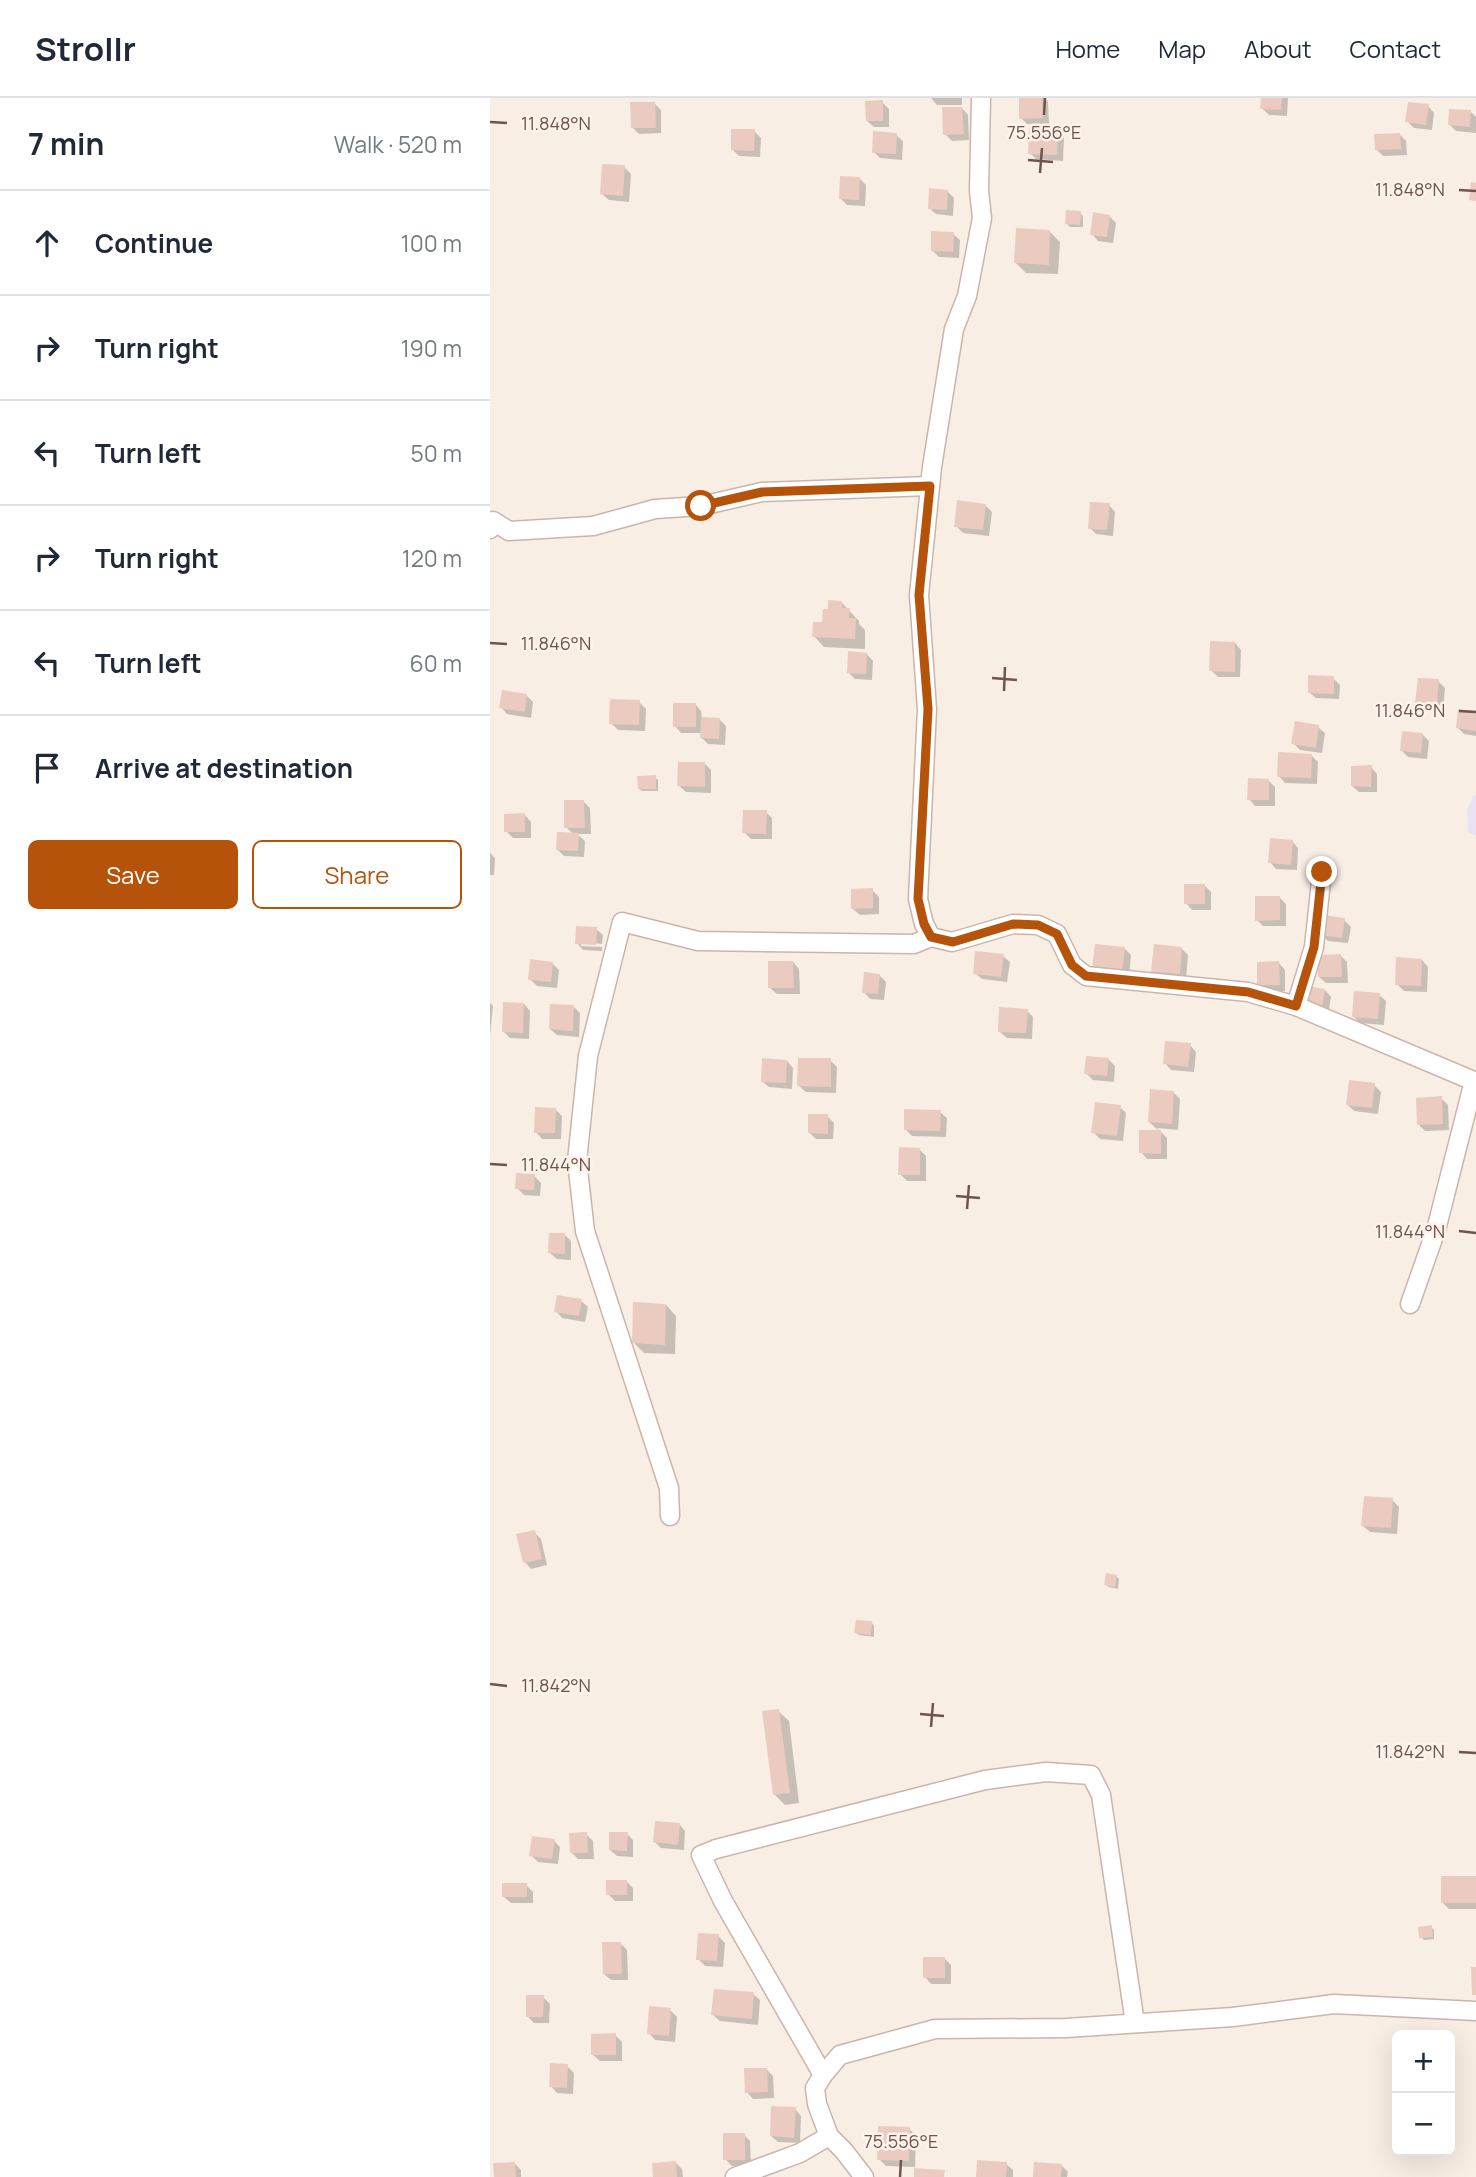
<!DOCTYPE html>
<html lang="en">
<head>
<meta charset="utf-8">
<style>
	:root { --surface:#fff; --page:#f6f6f7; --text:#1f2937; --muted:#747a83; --line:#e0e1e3; --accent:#b45309 }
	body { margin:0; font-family:Manrope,sans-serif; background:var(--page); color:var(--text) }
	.controls { position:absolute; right:21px; bottom:21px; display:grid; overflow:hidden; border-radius:10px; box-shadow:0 7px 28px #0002 }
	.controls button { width:63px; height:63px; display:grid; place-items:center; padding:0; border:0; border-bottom:2px solid var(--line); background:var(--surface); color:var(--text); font:35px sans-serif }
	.stop { position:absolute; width:21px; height:21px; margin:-16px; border:5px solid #b45309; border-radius:50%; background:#fff }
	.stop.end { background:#b45309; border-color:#fff; box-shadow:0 2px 7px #0008 }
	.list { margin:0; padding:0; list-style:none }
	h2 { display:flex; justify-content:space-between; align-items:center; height:91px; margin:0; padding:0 28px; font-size:30px }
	h2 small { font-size:23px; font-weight:400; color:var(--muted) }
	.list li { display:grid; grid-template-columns:46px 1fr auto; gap:21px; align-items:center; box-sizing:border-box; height:105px; padding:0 28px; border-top:2px solid var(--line) }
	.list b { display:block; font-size:26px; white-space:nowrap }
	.list em { font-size:23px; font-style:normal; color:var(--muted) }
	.actions { display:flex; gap:14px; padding:21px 28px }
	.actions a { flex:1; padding:16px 0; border:2px solid var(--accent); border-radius:10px; text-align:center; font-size:24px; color:var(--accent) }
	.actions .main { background:var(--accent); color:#fff }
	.icon { flex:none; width:38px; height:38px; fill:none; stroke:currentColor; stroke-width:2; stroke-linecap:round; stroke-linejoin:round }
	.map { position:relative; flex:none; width:986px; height:2079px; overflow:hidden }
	header { display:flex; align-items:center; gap:42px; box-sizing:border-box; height:98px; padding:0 35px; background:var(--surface); border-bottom:2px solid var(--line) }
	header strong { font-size:33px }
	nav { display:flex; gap:38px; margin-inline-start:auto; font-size:24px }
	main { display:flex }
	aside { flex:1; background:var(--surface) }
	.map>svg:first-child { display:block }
	.education { fill:#ebe1f5 }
	.shadow { fill:#0003 }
	.building { fill:#ebcbbf }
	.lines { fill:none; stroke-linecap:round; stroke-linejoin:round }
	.minor-casing { stroke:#c9b5ac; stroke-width:21 }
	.minor { stroke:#fff; stroke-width:18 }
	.route { stroke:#b45309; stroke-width:9 }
	.ticks { fill:none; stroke:#6f544d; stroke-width:2.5 }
	.ticks-label { font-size:18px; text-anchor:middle; fill:#6f544d; stroke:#fdf3ea; stroke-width:5; stroke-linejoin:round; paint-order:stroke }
</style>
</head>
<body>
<header>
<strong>Strollr</strong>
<nav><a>Home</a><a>Map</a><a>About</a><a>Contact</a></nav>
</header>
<main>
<aside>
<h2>7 min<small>Walk · 520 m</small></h2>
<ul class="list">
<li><svg class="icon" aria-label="ahead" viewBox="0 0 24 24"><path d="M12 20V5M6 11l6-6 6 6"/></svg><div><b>Continue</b></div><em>100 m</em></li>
<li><svg class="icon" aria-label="right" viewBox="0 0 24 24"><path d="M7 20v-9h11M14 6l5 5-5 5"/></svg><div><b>Turn right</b></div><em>190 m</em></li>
<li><svg class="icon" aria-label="left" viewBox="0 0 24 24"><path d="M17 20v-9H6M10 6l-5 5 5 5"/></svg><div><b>Turn left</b></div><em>50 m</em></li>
<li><svg class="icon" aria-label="right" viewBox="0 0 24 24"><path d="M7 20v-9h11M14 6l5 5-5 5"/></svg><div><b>Turn right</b></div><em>120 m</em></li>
<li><svg class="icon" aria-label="left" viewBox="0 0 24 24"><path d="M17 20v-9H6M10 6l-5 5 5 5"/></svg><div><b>Turn left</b></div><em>60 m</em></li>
<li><svg class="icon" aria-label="arrive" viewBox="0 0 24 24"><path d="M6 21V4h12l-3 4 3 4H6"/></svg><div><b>Arrive at destination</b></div></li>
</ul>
<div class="actions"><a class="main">Save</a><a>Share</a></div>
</aside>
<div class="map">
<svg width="986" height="2079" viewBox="0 0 986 2079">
	<rect width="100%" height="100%" fill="#f9eee4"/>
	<path class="education" d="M984,697H986V738L978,734L977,712Z"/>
	<g class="shadow">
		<path d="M441,0H472V7H447Z"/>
		<path d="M530,0H555L558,4L559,26H537L531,20Z"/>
		<path d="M773,0H798L797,18L779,17L772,10Z"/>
		<path d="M392,4L399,11V29H384L377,23Z"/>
		<path d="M164,5L171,12V35L149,36L143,30Z"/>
		<path d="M938,8L944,15L942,32L924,30L917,23Z"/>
		<path d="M472,10L478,17L479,42L462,43L455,36Z"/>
		<path d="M981,14L986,19V35L966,33L960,27Z"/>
		<path d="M264,33L271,40L270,59L249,58L243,52Z"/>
		<path d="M568,33L574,39L573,63L546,61L540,55Z"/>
		<path d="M406,37L413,43L412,62L390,60L384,54Z"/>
		<path d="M910,37L916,43L917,57L893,58L886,51Z"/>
		<path d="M134,69L141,76L139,104L119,102L112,96Z"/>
		<path d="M370,81L376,87L375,108L357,107L350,100Z"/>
		<path d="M457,93L464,100L463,118L446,116L439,110Z"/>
		<path d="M590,115L593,118V129H580L577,126Z"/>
		<path d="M619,118L626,125L623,145L608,143L602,136Z"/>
		<path d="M559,133L570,144L568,176L536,175L525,164Z"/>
		<path d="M463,136L470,142L469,160L449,159L443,153Z"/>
		<path d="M619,407L625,414L623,438L606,436L600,430Z"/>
		<path d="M496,408L502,414L499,438L473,435L466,428Z"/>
		<path d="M352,505L369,523V526L375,532V551L334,549L324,538Z"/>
		<path d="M745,545L751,552L750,579H728L721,572Z"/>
		<path d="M377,556L383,563L382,582L365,581L358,574Z"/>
		<path d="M843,580L850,587L849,601L826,600L819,594Z"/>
		<path d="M948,583L955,590L953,613L934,611L927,604Z"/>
		<path d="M37,598L43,604L41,620L17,616L11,609Z"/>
		<path d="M149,604L156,611L155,633L128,632L121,625Z"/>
		<path d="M205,606L211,613L212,620L230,622L236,628L235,647L218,646L211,639L212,635H191L185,628Z"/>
		<path d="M986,614V638L974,636L968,630Z"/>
		<path d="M828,629L835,635L832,655L810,652L803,645Z"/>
		<path d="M932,636L939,643L937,661L918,659L912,653Z"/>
		<path d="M821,657L828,664L827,686L795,685L789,678Z"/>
		<path d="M215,666L221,672V695L196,694L189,688Z"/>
		<path d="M881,669L887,676V694H869L862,688Z"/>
		<path d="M165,679L168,682V693H152L149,691Z"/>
		<path d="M779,683L785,689V708H765L759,701Z"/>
		<path d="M94,704L100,710L101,736H87L95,743L94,759L74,758L68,752L83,736L76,729Z"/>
		<path d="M276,714L282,720V741H261L254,734Z"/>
		<path d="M35,717L41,724V740H23L16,733Z"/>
		<path d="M802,743L808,750L807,772L786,771L780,764Z"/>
		<path d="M0,755L5,760L4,777H0Z"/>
		<path d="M714,787L721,794V812H702L696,805Z"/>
		<path d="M382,792L389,799V816L370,817L363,811Z"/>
		<path d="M789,799L796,806V828H773L767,822Z"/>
		<path d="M854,822L861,829L858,845L838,843L831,836Z"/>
		<path d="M106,831L113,837L112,846L91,844V848L112,849V853L93,852L87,845Z"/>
		<path d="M634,850L641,857L639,879L611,877Z"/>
		<path d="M691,850L698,857L696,882L670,880L663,873Z"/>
		<path d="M513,858L520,864L517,884L492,881L485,875Z"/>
		<path d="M851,858L857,864L858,885H836L829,879Z"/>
		<path d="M932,862L938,869L937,894L914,893L907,886Z"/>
		<path d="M303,864L309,871L310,896H287L280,890Z"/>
		<path d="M62,865L69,872L67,890L47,888L40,881Z"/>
		<path d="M789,865L795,872V893H775L769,886Z"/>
		<path d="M389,877L396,884L394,902L380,901L374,894Z"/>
		<path d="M835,892L841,899L838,917L825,915Z"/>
		<path d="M889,897L896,903L894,927L870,925L864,919Z"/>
		<path d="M0,905L3,908L0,938Z"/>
		<path d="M34,906L40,913L39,941L20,940L14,934Z"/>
		<path d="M84,909L90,915L89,939L67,937L60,931Z"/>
		<path d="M537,913L543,919L542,941L517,940L510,934Z"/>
		<path d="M700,947L706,954L704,974L681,972L675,965Z"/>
		<path d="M618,961L625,968L624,984L603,982L596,975Z"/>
		<path d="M340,962L347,969L346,995L316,994L309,988Z"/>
		<path d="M297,963L303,970L302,991L279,989L272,983Z"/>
		<path d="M884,987L891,994L888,1016L864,1013L857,1006Z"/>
		<path d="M684,995L690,1001L688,1032L667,1030L677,1040V1061H657L651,1054L670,1034L659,1024Z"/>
		<path d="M951,1000L958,1007L959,1032L935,1033L928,1026Z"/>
		<path d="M630,1009L636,1015L633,1043L610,1041L603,1034Z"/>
		<path d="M65,1011L72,1018L71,1041H52L46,1034Z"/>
		<path d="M450,1014L457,1020L456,1039L422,1038L415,1031Z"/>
		<path d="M337,1018L344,1025L343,1041H326L320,1035Z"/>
		<path d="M430,1052L436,1058V1083H417L410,1076Z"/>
		<path d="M44,1078L51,1085L50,1098L34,1097L27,1090Z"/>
		<path d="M75,1137L81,1143V1162L67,1161L60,1155Z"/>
		<path d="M91,1203L98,1209L95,1224L72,1220L66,1213Z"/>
		<path d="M176,1207L186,1218L185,1256L154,1255L144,1245Z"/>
		<path d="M902,1402L909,1409L907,1436L880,1434L873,1428Z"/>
		<path d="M44,1434L51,1441L57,1467L41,1471L35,1464Z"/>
		<path d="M626,1478L629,1481L628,1491L619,1489L616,1487Z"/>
		<path d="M382,1525L384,1528V1539L369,1537L366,1535Z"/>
		<path d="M288,1613L299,1623L309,1705L295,1707L284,1696Z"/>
		<path d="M189,1726L195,1733L194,1752L171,1750L165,1744Z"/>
		<path d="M96,1736L103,1743L104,1761H88L82,1755Z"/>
		<path d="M137,1736L143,1742V1759L127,1758L120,1752Z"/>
		<path d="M64,1743L70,1749L68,1766L48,1764L41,1757Z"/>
		<path d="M986,1780V1811H959L953,1805Z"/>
		<path d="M136,1783L143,1790V1803H125L118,1796Z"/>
		<path d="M36,1787L43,1794V1805H21L14,1799Z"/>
		<path d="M941,1829L944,1832V1841L934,1842L931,1839Z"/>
		<path d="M228,1838L235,1845L233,1869L215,1868L208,1861Z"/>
		<path d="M130,1845L137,1852L138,1882H121L114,1876Z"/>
		<path d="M455,1861L461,1867V1886H441L435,1879Z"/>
		<path d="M263,1896L270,1902L268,1927L230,1923L223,1917Z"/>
		<path d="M53,1899L60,1906L59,1925H44L37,1918Z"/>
		<path d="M180,1912L187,1919L185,1944L165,1942L159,1935Z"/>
		<path d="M125,1937L132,1944V1963H110L103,1957Z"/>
		<path d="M77,1968L84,1975L83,1996L67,1995L61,1988Z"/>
		<path d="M276,1971L283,1978L284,2000L263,2001L257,1994Z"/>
		<path d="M305,2011L311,2018L310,2045L288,2044L281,2038Z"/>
		<path d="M419,2031L426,2037L425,2069L396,2068L389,2061Z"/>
		<path d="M254,2037L260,2043L261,2068H242L235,2061Z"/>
		<path d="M24,2065L31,2072V2079H6Z"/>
		<path d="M186,2065L192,2071L193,2079H165Z"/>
		<path d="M516,2066L523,2072V2079H487Z"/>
		<path d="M571,2067L578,2074L577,2079H544Z"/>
	</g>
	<g class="building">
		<path d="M529,0H552L553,20L529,21Z"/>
		<path d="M771,0H792L791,12L770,11Z"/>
		<path d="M393,2V23H376L375,3Z"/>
		<path d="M140,4H165L166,30H141Z"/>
		<path d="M918,4L939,6L936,27L915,24Z"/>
		<path d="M452,9H472L474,36L453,37Z"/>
		<path d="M959,11L981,12L980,29L958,27Z"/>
		<path d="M539,30L568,31L567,57L538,56Z"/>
		<path d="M241,31H265L264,53L241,52Z"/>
		<path d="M383,33L407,35L406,56L382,55Z"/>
		<path d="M910,35L911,51L885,52L884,36Z"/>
		<path d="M112,66L135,67L133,98L110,96Z"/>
		<path d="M350,78L370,79L369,102L349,101Z"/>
		<path d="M981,84L986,85V103L979,102Z"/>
		<path d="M439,90L458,92L457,112L438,111Z"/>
		<path d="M576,112L591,113L590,127L575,126Z"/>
		<path d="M603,114L620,117L617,139L600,137Z"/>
		<path d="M526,130L560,132L559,167L524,165Z"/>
		<path d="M441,133L464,134L463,154L441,153Z"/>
		<path d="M467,402L496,406L493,432L464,429Z"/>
		<path d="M600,404L620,405L617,432L598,431Z"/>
		<path d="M338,502L352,503V510H360L359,520H366L365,541L322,539L323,524H332L333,511H338Z"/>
		<path d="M720,543L745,544V574L719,573Z"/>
		<path d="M358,553L377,555L376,576L357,575Z"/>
		<path d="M818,577L844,578V596L818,595Z"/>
		<path d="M928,580L949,581L947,607L925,605Z"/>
		<path d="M12,592L37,596L35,614L9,610Z"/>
		<path d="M120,601L150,602L149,627L119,626Z"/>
		<rect x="183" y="605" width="23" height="24"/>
		<path d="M968,611L986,613V633L966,630Z"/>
		<path d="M211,619L230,620L229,641L210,640Z"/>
		<path d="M805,623L829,627L826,650L801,646Z"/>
		<path d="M912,633L933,635L931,655L910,653Z"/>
		<path d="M788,654L822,656L821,680L787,679Z"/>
		<path d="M188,664H215V689L187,688Z"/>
		<path d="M882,667L881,689L861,688V668Z"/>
		<path d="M166,677V691H148L147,678Z"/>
		<path d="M758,680L779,681V702H757Z"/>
		<path d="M74,702H94L95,730H74Z"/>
		<path d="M253,712H277L276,736L252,735Z"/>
		<path d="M35,715V734H14V716Z"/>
		<path d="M67,734L89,735L88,753L66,752Z"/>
		<path d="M780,740L803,742L801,767L778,765Z"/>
		<rect x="694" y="786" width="21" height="20"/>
		<path d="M383,790V810L361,811V791Z"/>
		<path d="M765,798H790V822L765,823Z"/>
		<path d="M832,817L855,820L852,840L829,837Z"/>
		<path d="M86,828L107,829L106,847L85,846Z"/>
		<path d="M605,846L635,849L632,874L602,871Z"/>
		<path d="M664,846L692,849L690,876L661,874Z"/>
		<path d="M485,853L514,856L511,879L483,876Z"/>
		<path d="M851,856L852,879H828L827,857Z"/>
		<path d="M906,859L932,861L931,888L905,887Z"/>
		<path d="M40,861L63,864L61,884L38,882Z"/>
		<path d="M278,863H303L304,890H278Z"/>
		<path d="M789,863L790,887H767V864Z"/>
		<path d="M374,874L390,876L388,896L372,895Z"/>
		<path d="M819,888L835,891L832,911L816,909Z"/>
		<path d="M864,893L890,895L888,921L862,919Z"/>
		<path d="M13,904L34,905L33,935L12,934Z"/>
		<path d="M60,906L84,907L83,933L59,931Z"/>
		<path d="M509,909L538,911L536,935L508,934Z"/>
		<path d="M675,943L701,945L698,969L673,966Z"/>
		<path d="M596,958L619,960L617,978L594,976Z"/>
		<path d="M272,960L297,962L296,985L271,984Z"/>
		<path d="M308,960H341V989L307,988Z"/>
		<path d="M859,982L885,985L882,1010L856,1007Z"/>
		<path d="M660,991L684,993L682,1026L658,1024Z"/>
		<path d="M952,998L953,1026L927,1027L926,1000Z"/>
		<path d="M605,1004L631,1007L627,1038L601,1035Z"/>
		<path d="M45,1009L66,1010L65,1035H44Z"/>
		<path d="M414,1011L451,1012L450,1033L414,1032Z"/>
		<path d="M318,1016H338V1036L318,1035Z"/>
		<path d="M649,1032H671V1056L649,1055Z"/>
		<path d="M409,1049L430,1050V1077H408Z"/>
		<path d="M26,1075L45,1076L44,1092L25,1091Z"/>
		<path d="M59,1135H75V1156L58,1155Z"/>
		<path d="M67,1197L92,1201L89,1218L64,1214Z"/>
		<path d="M143,1204L176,1206L175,1247L142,1245Z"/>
		<path d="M874,1398L903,1400L901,1430L871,1428Z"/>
		<path d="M45,1432L52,1461L33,1465L26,1436Z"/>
		<path d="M616,1475L627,1477L625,1489L614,1487Z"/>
		<path d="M366,1522L382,1523L381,1537L364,1535Z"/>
		<path d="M289,1611L300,1695L283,1697L272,1613Z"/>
		<path d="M165,1723L190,1725L188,1747L163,1744Z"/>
		<path d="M97,1734L98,1755H80L79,1735Z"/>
		<path d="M119,1734H138L137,1753L119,1752Z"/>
		<path d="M42,1738L65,1741L62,1761L39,1758Z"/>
		<rect x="951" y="1778" width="35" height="27"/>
		<rect x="116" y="1782" width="21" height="15"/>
		<rect x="12" y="1785" width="25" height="14"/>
		<path d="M942,1827L943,1839L929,1840L928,1829Z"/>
		<path d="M208,1835L229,1836L227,1863L206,1862Z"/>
		<path d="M112,1844H131L132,1876H113Z"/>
		<rect x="433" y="1859" width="22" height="21"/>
		<path d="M981,1869H986V1897H982Z"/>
		<path d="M224,1891L264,1894L262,1921L221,1917Z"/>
		<path d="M36,1897H54L53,1919H36Z"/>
		<path d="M159,1908L181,1910L179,1938L157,1936Z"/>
		<path d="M126,1935V1957H101V1936Z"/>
		<path d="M60,1965L78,1966L77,1990L59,1989Z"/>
		<path d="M254,1970H277L278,1994L255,1995Z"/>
		<path d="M281,2008L306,2009L304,2040L280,2038Z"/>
		<path d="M388,2028L420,2029L419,2063L387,2062Z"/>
		<rect x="233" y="2035" width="22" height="27"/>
		<path d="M487,2062L517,2064L516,2079H486Z"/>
		<path d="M186,2063L187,2079H163L162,2065Z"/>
		<path d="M25,2064L26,2079H4L3,2065Z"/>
		<path d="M544,2064L572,2066L571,2079H543Z"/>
		<path d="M424,2070L455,2072L454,2079H424Z"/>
	</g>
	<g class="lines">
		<defs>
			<g id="minor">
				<path d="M491,0L489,93L492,120L477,198L464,231L442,369L429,497L437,611L428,801L434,826L441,839L462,844L523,826L548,827L567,836L582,867L596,878L758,894L806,908L986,984"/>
				<path d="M0,431L3,423L19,433L103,428L165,411L211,408L272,394L440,388"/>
				<path d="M806,908L824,849L832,774"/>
				<path d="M920,1206L946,1132L984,983"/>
				<path d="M180,1418L179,1390L95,1133L87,1063L98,958L132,824L208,843L424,846L441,839"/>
				<path d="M333,1977L233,1803L211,1757L226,1751L495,1682L556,1674L601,1677L611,1697L645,1925"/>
				<path d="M339,2038L354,2053L374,2079"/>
				<path d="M245,2079L310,2055L339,2038L327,2006L325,1990L333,1977L350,1957L445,1931L576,1930L743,1919L844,1906L986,1913"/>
			</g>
		</defs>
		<use href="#minor" class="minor-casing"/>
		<use href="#minor" class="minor"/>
	</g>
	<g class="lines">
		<path class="route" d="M211,408L272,394L440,388L429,497L438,611L428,801L434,826L441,839L463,844L523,826L548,827L567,836L582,867L596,878L758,894L806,908L824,849L832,774"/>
	</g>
	<path class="ticks" d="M554,17L555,0M0,24L17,25M538,62L563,64M550,75L552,50M969,92L986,93M0,545L17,546M502,580L527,582M514,593L515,569M969,613L986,614M0,1066L17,1067M466,1098L490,1100M477,1111L479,1087M969,1133L986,1135M0,1586L17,1588M430,1616L454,1618M441,1629L443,1605M969,1654L986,1655M410,2079L411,2062"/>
	<g class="ticks-label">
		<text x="66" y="32">11.848°N</text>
		<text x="554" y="41">75.556°E</text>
		<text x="920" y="98">11.848°N</text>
		<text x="66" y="552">11.846°N</text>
		<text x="920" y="619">11.846°N</text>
		<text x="66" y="1073">11.844°N</text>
		<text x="920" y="1140">11.844°N</text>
		<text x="66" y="1594">11.842°N</text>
		<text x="920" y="1660">11.842°N</text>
		<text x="411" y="2050">75.556°E</text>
	</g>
</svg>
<div class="controls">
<button>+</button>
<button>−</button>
</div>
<div class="stop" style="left:211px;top:408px"></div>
<div class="stop end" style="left:832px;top:774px"></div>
</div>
</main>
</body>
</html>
